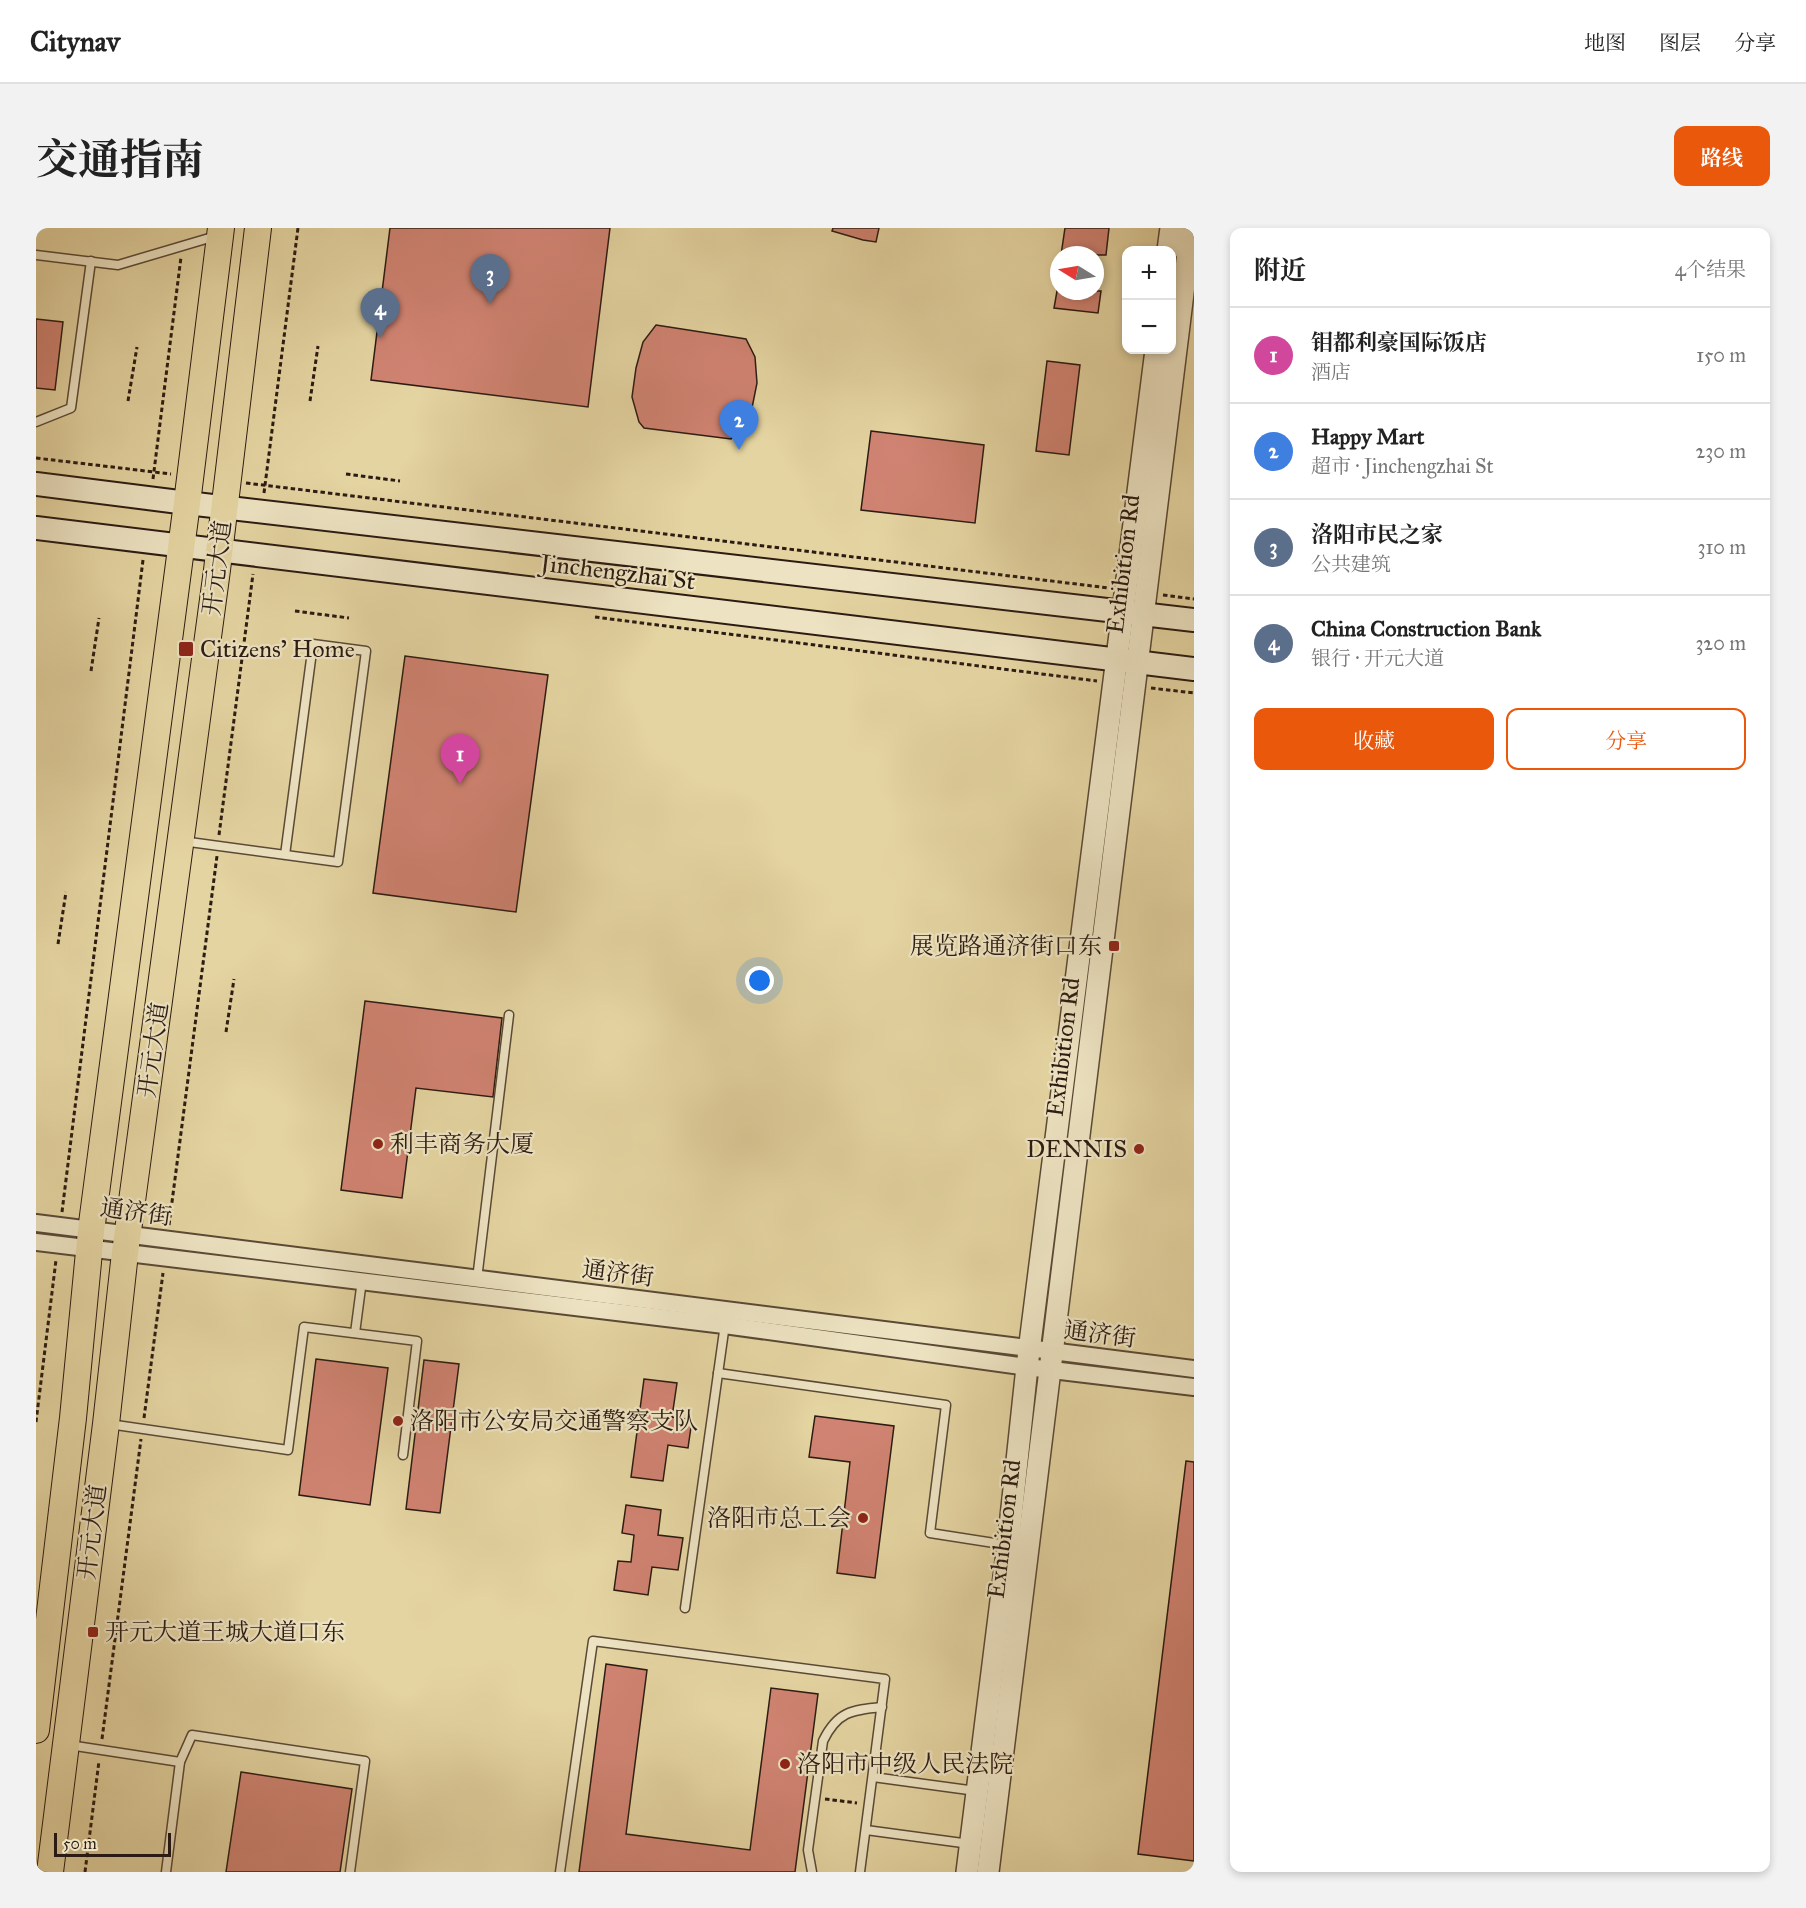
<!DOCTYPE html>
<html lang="zh">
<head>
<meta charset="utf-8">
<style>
	:root { --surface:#fff; --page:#f2f2f2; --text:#222; --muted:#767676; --line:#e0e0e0; --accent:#ea580c }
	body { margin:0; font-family:"IM FELL Great Primer","Noto Serif SC",serif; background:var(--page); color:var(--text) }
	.controls { position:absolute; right:18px; top:18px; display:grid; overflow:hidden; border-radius:12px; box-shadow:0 3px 9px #0003 }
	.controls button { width:54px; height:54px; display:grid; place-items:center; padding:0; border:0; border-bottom:2px solid var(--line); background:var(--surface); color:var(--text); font:30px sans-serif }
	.compass { position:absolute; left:1014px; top:18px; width:54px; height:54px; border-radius:50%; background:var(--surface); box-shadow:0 3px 9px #0003; rotate:281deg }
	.scale { position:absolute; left:18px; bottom:15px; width:117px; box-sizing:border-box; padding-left:6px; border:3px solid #2c1b12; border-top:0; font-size:16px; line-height:21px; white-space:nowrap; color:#2c1b12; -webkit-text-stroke:4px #ede3c2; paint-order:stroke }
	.you { position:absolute; left:724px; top:753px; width:21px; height:21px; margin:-15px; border:4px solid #fff; border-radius:50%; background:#1a73e8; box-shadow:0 0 0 9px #1a73e833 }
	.badge { display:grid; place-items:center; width:39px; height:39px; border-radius:50%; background:var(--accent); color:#fff; font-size:20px; font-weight:700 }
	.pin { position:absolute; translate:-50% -50px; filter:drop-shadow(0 2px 3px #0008) }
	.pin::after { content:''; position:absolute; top:32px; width:21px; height:18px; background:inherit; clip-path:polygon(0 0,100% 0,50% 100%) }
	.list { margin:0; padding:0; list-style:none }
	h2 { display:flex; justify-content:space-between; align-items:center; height:78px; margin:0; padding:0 24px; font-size:26px }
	h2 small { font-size:20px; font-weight:400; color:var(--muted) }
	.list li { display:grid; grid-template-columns:39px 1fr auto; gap:18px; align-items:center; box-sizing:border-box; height:96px; padding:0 24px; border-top:2px solid var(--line) }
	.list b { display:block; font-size:22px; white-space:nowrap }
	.list p { margin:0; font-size:20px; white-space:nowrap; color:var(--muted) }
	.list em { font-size:20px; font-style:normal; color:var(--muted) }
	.actions { display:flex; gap:12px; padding:18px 24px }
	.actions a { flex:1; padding:14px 0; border:2px solid var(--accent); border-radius:12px; text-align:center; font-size:21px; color:var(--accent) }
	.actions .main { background:var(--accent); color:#fff }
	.map { position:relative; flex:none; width:1158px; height:1644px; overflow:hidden; border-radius:12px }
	header { display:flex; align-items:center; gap:36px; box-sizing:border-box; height:84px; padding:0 30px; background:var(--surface); border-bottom:2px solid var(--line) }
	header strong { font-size:28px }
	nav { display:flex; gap:33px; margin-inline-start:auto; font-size:21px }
	.intro { display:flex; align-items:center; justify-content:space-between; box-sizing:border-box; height:144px; padding:0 36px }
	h1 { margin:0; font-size:42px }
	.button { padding:15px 27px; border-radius:12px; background:var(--accent); color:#fff; font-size:21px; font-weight:700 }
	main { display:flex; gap:36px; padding:0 36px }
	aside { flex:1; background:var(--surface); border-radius:12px; box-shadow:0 3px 9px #0003 }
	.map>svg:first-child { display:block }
	.building { fill:#d08372; stroke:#2c1b12; stroke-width:1.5 }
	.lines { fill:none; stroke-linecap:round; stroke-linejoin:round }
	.service-casing { stroke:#5a4936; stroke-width:11 }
	.minor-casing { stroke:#5a4936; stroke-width:20 }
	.tertiary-casing { stroke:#5a4936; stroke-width:24 }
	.secondary-casing { stroke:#2c1b12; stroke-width:26 }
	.primary-casing { stroke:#2c1b12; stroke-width:28 }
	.path { stroke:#2c1b12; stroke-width:3; stroke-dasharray:4.5 3; stroke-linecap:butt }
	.service { stroke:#ede3c2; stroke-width:8 }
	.minor { stroke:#ede3c2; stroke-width:16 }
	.tertiary { stroke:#ede3c2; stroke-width:21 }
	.secondary { stroke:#ede3c2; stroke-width:22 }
	.primary { stroke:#e4d4a1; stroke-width:26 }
	.poi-dot { fill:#8f2418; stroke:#ede3c2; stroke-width:2 }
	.labels { text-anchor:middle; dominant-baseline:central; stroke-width:4.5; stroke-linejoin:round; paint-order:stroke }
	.street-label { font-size:24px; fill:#2c1b12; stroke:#ede3c2 }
	.poi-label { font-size:24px; fill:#2c1b12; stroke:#ede3c2; text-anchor:start }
</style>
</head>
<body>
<header>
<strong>Citynav</strong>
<nav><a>地图</a><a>图层</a><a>分享</a></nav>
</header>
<div class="intro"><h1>交通指南</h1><a class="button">路线</a></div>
<main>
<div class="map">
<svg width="1158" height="1644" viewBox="0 0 1158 1644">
	<rect width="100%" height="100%" fill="#e4d4a1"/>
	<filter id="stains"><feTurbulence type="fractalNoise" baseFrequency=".00333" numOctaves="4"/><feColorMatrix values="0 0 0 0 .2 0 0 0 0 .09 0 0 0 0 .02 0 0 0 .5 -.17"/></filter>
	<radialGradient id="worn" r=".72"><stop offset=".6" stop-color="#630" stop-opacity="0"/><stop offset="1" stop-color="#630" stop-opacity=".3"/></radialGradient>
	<g class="building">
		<path d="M354,0H574L552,179L335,152Z"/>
		<path d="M797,0H843L840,14L827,12L796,3Z"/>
		<path d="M1029,0H1073L1070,27H1025Z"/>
		<path d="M1021,63H1065L1062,85L1018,80Z"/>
		<path d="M0,91L27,94L19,162L0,160Z"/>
		<path d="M620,97L710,111L719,129L721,155L716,180L705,200L695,211L608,200L603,194L596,169L600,140L607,114Z"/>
		<path d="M1011,133L1044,137L1033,227L1000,223Z"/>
		<path d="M835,203L948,217L939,295L825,282Z"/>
		<path d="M369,428L512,447L480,684L337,665Z"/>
		<path d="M329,773L466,790L457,869L380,860L366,970L305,962Z"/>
		<path d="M280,1131L352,1140L334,1277L263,1267Z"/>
		<path d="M388,1132L423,1136L404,1285L370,1281Z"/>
		<path d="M608,1151L641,1155L636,1189L656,1192L652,1220L632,1217L627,1253L595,1249Z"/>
		<path d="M779,1188L858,1198L839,1350L801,1345L814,1234L773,1229Z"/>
		<path d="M1150,1233L1158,1234V1633L1102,1626Z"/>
		<path d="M590,1277L625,1282L622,1307L647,1310L642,1342L616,1339L612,1367L578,1362L582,1333L595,1334L598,1307L586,1305Z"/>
		<path d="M570,1436L611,1442L590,1606L714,1622L735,1460L782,1466L759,1644H543Z"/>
		<path d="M205,1544L316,1561L304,1644H190Z"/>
	</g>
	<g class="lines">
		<defs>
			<g id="service">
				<path d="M0,27L82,37L180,8"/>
				<path d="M0,194L35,180L55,33"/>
				<path d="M146,613L302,634L330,423L277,416L249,627"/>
				<path d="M441,1051L473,787"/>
				<path d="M319,1105L326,1052"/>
				<path d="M682,1145L910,1177L894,1305L971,1317"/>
				<path d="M73,1196L252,1222L268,1099L381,1113L367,1227"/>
				<path d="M649,1380L689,1096"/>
				<path d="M33,1517L144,1534"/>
				<path d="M837,1549L940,1563"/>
				<path d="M830,1602L934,1616"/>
				<path d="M130,1644L144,1534L156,1507L329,1533L314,1644"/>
				<path d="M524,1644L557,1413L849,1451L824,1644"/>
				<path d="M776,1644L772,1622L787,1513C801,1484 815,1482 846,1479"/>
			</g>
			<g id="minor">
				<path d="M0,995L1158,1141"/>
				<path d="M0,1014L688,1097L991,1139L1158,1159"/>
			</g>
			<g id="tertiary">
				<path d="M1132,22L1135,0"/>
				<path d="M931,1644L972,1317L991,1139L1120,122"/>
				<path d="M952,1644L1155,0"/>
			</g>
			<g id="secondary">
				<path d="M0,256L151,275L1158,392"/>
				<path d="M0,300L1158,441"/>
			</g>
			<g id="primary">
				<path d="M0,1502L37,1190L55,1003L151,275L185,0"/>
				<path d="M14,1644L70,1196L89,1025L181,342L222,0"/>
			</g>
		</defs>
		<use href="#service" class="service-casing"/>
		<use href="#minor" class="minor-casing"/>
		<use href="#tertiary" class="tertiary-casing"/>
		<use href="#secondary" class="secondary-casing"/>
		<use href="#primary" class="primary-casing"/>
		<g class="path">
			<path d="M92,173L101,119"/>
			<path d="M274,173L282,118"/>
			<path d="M0,230L135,246"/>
			<path d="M310,246L364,253"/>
			<path d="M117,251L145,29"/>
			<path d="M210,255L1073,360"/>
			<path d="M228,265L262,0"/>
			<path d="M1127,367L1158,371"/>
			<path d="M259,383L313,390"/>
			<path d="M559,389L1061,453"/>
			<path d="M55,443L63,390"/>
			<path d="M1115,460L1158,465"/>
			<path d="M183,607L217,346"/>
			<path d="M22,716L30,664"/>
			<path d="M190,804L198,751"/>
			<path d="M26,984L107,332"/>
			<path d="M133,997L181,628"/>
			<path d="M108,1190L127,1045"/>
			<path d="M0,1194L20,1032"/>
			<path d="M66,1511L105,1211"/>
			<path d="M789,1571L821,1575"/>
			<path d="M49,1644L63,1533"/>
		</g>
		<use href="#service" class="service"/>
		<use href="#minor" class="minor"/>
		<use href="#tertiary" class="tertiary"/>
		<use href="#secondary" class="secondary"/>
		<use href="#primary" class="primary"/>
	</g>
	<g class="poi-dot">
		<rect x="142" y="413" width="16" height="16" rx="3"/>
		<rect x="1072" y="712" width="12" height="12" rx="3"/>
		<circle cx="342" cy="916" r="6"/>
		<circle cx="1103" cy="921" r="6"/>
		<circle cx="362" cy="1193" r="6"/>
		<circle cx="827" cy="1290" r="6"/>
		<rect x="51" y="1398" width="12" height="12" rx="3"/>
		<circle cx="749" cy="1536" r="6"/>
	</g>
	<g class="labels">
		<g class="street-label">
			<text transform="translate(1087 336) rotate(-83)">Exhibition Rd</text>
			<text transform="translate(181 340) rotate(-83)">开元大道</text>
			<text transform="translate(582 344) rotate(7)">Jinchengzhai St</text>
			<text transform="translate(1027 819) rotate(-83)">Exhibition Rd</text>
			<text transform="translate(117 822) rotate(-82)">开元大道</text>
			<text transform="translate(100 984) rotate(8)">通济街</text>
			<text transform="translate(582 1045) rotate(7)">通济街</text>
			<text transform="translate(1064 1106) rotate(7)">通济街</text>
			<text transform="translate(968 1301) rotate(-83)">Exhibition Rd</text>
			<text transform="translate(56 1304) rotate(-83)">开元大道</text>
		</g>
		<g class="poi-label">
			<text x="164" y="421">Citizens' Home</text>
			<text x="1066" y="718" text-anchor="end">展览路通济街口东</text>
			<text x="354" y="916">利丰商务大厦</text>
			<text x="1091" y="921" text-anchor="end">DENNIS</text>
			<text x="374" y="1193">洛阳市公安局交通警察支队</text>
			<text x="815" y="1290" text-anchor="end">洛阳市总工会</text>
			<text x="69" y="1404">开元大道王城大道口东</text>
			<text x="761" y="1536">洛阳市中级人民法院</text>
		</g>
	</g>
	<rect width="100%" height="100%" filter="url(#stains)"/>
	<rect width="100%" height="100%" fill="url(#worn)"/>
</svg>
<div class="controls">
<button>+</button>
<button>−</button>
</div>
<svg class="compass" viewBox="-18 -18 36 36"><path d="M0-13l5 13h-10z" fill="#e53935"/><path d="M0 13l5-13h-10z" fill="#767676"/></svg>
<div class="scale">50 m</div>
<div class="you"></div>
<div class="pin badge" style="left:424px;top:556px;background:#d1479c">1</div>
<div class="pin badge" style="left:703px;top:222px;background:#3f7fe0">2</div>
<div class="pin badge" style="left:454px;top:76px;background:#5c6f8a">3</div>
<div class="pin badge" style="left:344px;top:110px;background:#5c6f8a">4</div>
</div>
<aside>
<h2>附近<small>4个结果</small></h2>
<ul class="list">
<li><span class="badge" style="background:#d1479c">1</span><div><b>钼都利豪国际饭店</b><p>酒店</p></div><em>150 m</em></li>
<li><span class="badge" style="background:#3f7fe0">2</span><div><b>Happy Mart</b><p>超市 · Jinchengzhai St</p></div><em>230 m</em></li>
<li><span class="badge" style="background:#5c6f8a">3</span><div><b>洛阳市民之家</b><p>公共建筑</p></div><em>310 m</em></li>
<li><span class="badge" style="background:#5c6f8a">4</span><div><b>China Construction Bank</b><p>银行 · 开元大道</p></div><em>320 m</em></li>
</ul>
<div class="actions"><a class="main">收藏</a><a>分享</a></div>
</aside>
</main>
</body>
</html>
